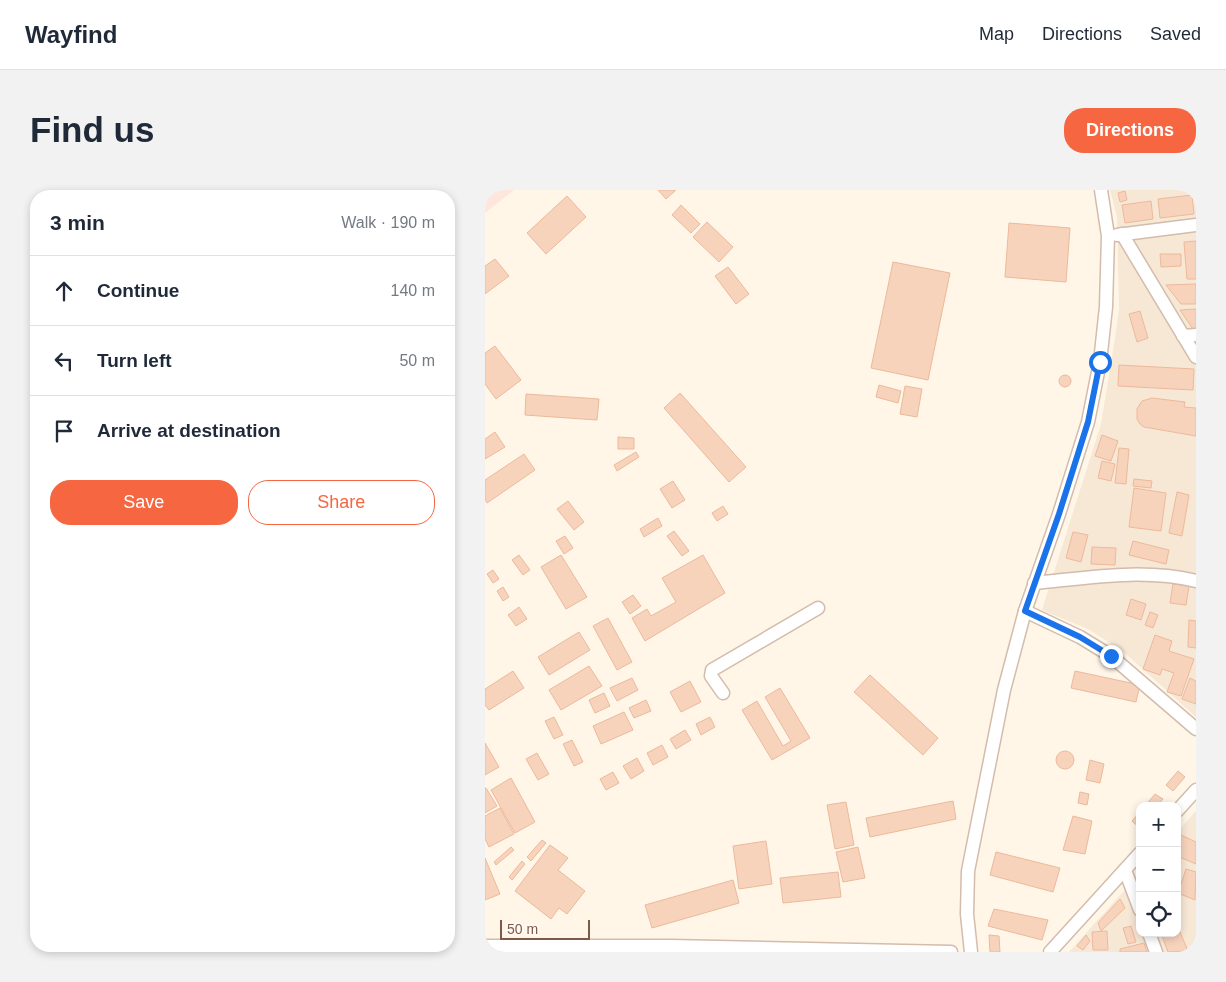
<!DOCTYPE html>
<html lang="en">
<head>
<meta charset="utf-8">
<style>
	:root { --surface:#fff; --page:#f2f2f3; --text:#1f2937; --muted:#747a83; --line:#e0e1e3; --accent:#f66640 }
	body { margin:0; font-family:Arial,sans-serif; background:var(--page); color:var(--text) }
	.controls { position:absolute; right:15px; bottom:15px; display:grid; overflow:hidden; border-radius:10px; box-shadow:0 2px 8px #0003 }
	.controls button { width:45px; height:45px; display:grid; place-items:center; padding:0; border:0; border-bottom:1px solid var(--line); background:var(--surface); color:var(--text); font:25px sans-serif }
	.scale { position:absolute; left:15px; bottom:12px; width:90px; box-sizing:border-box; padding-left:5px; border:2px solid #7d5a48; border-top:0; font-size:14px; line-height:18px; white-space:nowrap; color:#7d5a48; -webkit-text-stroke:4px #fff9f1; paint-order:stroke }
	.stop { position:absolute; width:15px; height:15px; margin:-11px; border:4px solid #1a73e8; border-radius:50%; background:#fff }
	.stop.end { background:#1a73e8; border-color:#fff; box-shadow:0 1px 5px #0008 }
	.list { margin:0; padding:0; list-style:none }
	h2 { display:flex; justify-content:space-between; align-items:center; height:65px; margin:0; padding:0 20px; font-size:21px }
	h2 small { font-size:16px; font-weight:400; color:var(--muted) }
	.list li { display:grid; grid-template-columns:32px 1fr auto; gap:15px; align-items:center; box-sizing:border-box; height:70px; padding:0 20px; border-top:1px solid var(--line) }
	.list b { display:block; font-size:19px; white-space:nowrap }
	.list em { font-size:16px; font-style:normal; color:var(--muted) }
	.actions { display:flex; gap:10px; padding:15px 20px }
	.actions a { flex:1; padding:11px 0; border:1px solid var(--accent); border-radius:20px; text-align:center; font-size:18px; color:var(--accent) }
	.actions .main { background:var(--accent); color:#fff }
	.icon { flex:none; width:28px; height:28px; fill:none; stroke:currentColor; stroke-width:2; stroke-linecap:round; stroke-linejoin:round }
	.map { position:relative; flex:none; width:711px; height:762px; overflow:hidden; border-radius:20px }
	header { display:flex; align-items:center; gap:30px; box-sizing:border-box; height:70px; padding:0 25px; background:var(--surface); border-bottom:1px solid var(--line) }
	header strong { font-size:24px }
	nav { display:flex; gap:28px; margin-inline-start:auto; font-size:18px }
	.intro { display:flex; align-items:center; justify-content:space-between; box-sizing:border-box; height:120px; padding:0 30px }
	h1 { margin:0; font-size:35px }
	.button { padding:12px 22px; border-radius:20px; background:var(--accent); color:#fff; font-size:18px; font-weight:700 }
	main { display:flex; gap:30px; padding:0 30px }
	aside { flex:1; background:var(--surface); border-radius:20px; box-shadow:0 2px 8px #0003 }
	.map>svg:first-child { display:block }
	.residential { fill:#f7e7d5 }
	.commercial { fill:#ffe6dc }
	.building { fill:#f7d3bc; stroke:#ecb99b }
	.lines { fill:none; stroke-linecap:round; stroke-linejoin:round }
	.minor-casing { stroke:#d3bcac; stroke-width:15 }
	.minor { stroke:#fff; stroke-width:12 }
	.route { stroke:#1a73e8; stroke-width:6 }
</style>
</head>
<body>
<header>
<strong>Wayfind</strong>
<nav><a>Map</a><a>Directions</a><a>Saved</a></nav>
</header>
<div class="intro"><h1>Find us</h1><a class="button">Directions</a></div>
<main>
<aside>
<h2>3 min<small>Walk · 190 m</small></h2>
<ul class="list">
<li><svg class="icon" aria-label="ahead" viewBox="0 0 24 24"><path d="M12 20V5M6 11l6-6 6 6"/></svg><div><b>Continue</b></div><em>140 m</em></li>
<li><svg class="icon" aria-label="left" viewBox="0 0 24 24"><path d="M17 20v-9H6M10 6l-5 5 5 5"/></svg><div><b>Turn left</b></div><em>50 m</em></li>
<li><svg class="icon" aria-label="arrive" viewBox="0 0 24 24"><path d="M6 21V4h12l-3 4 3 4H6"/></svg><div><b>Arrive at destination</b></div></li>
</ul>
<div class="actions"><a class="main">Save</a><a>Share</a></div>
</aside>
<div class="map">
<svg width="711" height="762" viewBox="0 0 711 762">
	<rect width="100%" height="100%" fill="#fff6e8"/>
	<g class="residential">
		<path d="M625,0H711V527L640,463L605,440L557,420L616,234L628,161L634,119L632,27Z"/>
		<path d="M711,621V762H584L655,683V743H692V642Z"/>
	</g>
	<path class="commercial" d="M0,0H29L0,23Z"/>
	<g class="building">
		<path d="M173,0H191L181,9Z"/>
		<path d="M640,1L642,10L635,12L633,3Z"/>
		<path d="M707,5L709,24L675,28L673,9Z"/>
		<path d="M82,6L101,27L61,64L42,43Z"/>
		<path d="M666,11L668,29L640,33L637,15Z"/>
		<path d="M196,15L215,34L206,43L187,25Z"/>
		<path d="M222,32L248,57L234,72L208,47Z"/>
		<path d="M524,33L585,38L581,92L520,87Z"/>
		<path d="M711,51V89H702L699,52Z"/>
		<path d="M675,64H696V76L676,77Z"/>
		<path d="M10,69L24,86L0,104V76Z"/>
		<path d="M408,72L465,83L443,190L386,178Z"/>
		<path d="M243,77L264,104L251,114L230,86Z"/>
		<path d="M711,94V114H696L681,95Z"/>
		<path d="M711,119V138L708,139L695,120Z"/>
		<path d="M655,121L663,148L652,152L644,124Z"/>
		<path d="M10,156L36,190L11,209L0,194V163Z"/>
		<path d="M634,175L709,179L708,200L633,196Z"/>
		<circle cx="580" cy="191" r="6"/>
		<path d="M394,195L416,201L413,213L391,207Z"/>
		<path d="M420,196L437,199L432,227L415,224Z"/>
		<path d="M195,203L261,277L244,292L179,218Z"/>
		<path d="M41,204L114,209L112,230L40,225Z"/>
		<path d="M667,208L700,212L699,217L711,218V246L659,237L655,234L652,229V219L657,211Z"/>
		<path d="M10,242L20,257L0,269V249Z"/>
		<path d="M617,245L633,251L626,271L610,266Z"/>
		<path d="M133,247L149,248V259H133Z"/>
		<path d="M634,258L644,259L641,294L630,293Z"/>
		<path d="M151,262L154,267L132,281L129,275Z"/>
		<path d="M39,264L50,280L2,313L0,309V290Z"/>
		<path d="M617,271L630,274L626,291L613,288Z"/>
		<path d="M649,289L667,291L666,298L648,296Z"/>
		<path d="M188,291L200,310L187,318L175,299Z"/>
		<path d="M649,298L681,303L676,341L644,337Z"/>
		<path d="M692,302L704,305L697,346L684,343Z"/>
		<path d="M83,311L99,332L89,340L72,319Z"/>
		<path d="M238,316L243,324L232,331L227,323Z"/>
		<path d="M173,328L177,336L159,347L155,339Z"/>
		<path d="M189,341L204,361L197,366L182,346Z"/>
		<path d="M588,342L603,345L596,372L581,368Z"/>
		<path d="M80,346L88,358L79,364L71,351Z"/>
		<path d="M648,351L684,360L681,374L644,365Z"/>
		<path d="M607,357L631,358L630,375L606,374Z"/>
		<path d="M34,365L45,380L38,385L27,370Z"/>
		<path d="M76,365L102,407L81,419L56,377Z"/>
		<path d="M218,365L240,403L160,451L147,428L162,419L166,426L191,412L177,388Z"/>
		<path d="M8,380L14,389L8,393L2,384Z"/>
		<path d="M688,394L704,396L701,415L685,413Z"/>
		<path d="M18,397L24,407L18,411L12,401Z"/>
		<path d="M148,405L156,416L145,424L137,412Z"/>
		<path d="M646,409L661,414L656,430L641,425Z"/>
		<path d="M34,417L42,429L31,436L23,425Z"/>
		<path d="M665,422L673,425L668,438L660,435Z"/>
		<path d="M123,428L147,472L132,480L108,436Z"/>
		<path d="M704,430L711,431V458L703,457Z"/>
		<path d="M94,442L105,460L64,485L53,467Z"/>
		<path d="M670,445L687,451L684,461L709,469L696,506L682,502L689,483L677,479L675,485L658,479Z"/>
		<path d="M104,476L117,496L76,520L64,500Z"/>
		<path d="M28,481L39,498L4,520L0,515V499Z"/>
		<path d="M590,481L655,495L651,512L586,498Z"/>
		<path d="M385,485L453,548L438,565L369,502Z"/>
		<path d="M147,488L153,500L132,511L125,498Z"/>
		<path d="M705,488L711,491V514L697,509Z"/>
		<path d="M205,491L216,512L196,522L185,502Z"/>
		<path d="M295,498L325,548L287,570L257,520L272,511L298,556L306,551L280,507Z"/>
		<path d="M119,503L125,516L110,523L104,510Z"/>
		<path d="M161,510L166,521L149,528L144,518Z"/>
		<path d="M139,522L148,540L116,554L108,536Z"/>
		<path d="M69,527L78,545L69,549L60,531Z"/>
		<path d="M225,527L230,537L216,545L211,534Z"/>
		<path d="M200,540L206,550L191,559L185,549Z"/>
		<path d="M87,550L98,572L89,576L78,554Z"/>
		<path d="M0,553L14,577L0,585Z"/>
		<path d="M177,555L183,567L168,575L162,563Z"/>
		<circle cx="580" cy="570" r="9"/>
		<path d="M52,563L64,584L53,590L41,569Z"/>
		<path d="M152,568L159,581L146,589L138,576Z"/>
		<path d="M605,570L619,574L615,593L601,590Z"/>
		<path d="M693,581L700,587L688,601L681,595Z"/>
		<path d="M128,582L134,593L121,600L115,589Z"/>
		<path d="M26,588L50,632L30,643L6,600Z"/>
		<path d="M0,598H1L12,616L0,623Z"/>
		<path d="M595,602L604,604L602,615L593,613Z"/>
		<path d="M670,604L678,609L672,616H660Z"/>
		<path d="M468,611L471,629L385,647L381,628Z"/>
		<path d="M361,612L369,655L350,659L342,615Z"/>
		<path d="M15,618L29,644L4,657L0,649V626Z"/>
		<path d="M655,622V638L647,631Z"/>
		<path d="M588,626L607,631L600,664L578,660Z"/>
		<path d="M696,645L711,652V674L692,666V652Z"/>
		<path d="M57,650L61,653L46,671L42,667Z"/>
		<path d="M281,651L287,694L254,699L248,656Z"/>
		<path d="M65,655L83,668L73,680L100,701L82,724L74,718L66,729L30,701Z"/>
		<path d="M26,657L29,660L11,675L9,672Z"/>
		<path d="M373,657L380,688L358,692L351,662Z"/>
		<path d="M511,662L575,678L568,702L505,685Z"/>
		<path d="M0,668L15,704L0,710Z"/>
		<path d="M37,671L40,674L27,690L24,687Z"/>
		<path d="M701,679L711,682L710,710L693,703Z"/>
		<path d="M353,682L356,707L298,713L295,688Z"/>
		<path d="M248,690L254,713L167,738L160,715Z"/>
		<path d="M635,709L640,718L616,741L613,733Z"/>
		<path d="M509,719L563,730L557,750L503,736Z"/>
		<path d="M692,735L703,761L683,762L676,743H692Z"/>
		<path d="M646,736L651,752L643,754L638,738Z"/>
		<path d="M622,741L623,760H608L607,742Z"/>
		<path d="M504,745L514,746L515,762H505Z"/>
		<path d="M601,745L605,751L598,760L592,756Z"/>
		<path d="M659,753L662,762H635V759Z"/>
	</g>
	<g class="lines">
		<defs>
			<g id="minor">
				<path d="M637,44L711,167"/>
				<path d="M632,45L711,35"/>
				<path d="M698,146L711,145"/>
				<path d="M549,393C603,388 658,378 711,391"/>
				<path d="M540,421L595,447L626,466L711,539"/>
				<path d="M238,503L226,486L227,480L333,418"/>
				<path d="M692,621L711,600"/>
				<path d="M640,680L655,720"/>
				<path d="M664,743L671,762"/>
				<path d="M0,756H186L466,762"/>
				<path d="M486,762L482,724L483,681L519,500L540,421L574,324L603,232L615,172L621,117L623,46L616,0"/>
				<path d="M565,762L655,663"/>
			</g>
		</defs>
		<use href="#minor" class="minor-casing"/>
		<use href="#minor" class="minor"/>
	</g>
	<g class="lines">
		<path class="route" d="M615,172L603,232L574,324L540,421L595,447L626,466"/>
	</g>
</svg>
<div class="controls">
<button>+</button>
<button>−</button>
<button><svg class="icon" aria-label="locate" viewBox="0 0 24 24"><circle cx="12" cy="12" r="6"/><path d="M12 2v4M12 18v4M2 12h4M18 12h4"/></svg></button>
</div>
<div class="scale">50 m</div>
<div class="stop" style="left:615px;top:172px"></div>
<div class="stop end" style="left:626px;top:466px"></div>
</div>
</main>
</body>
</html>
